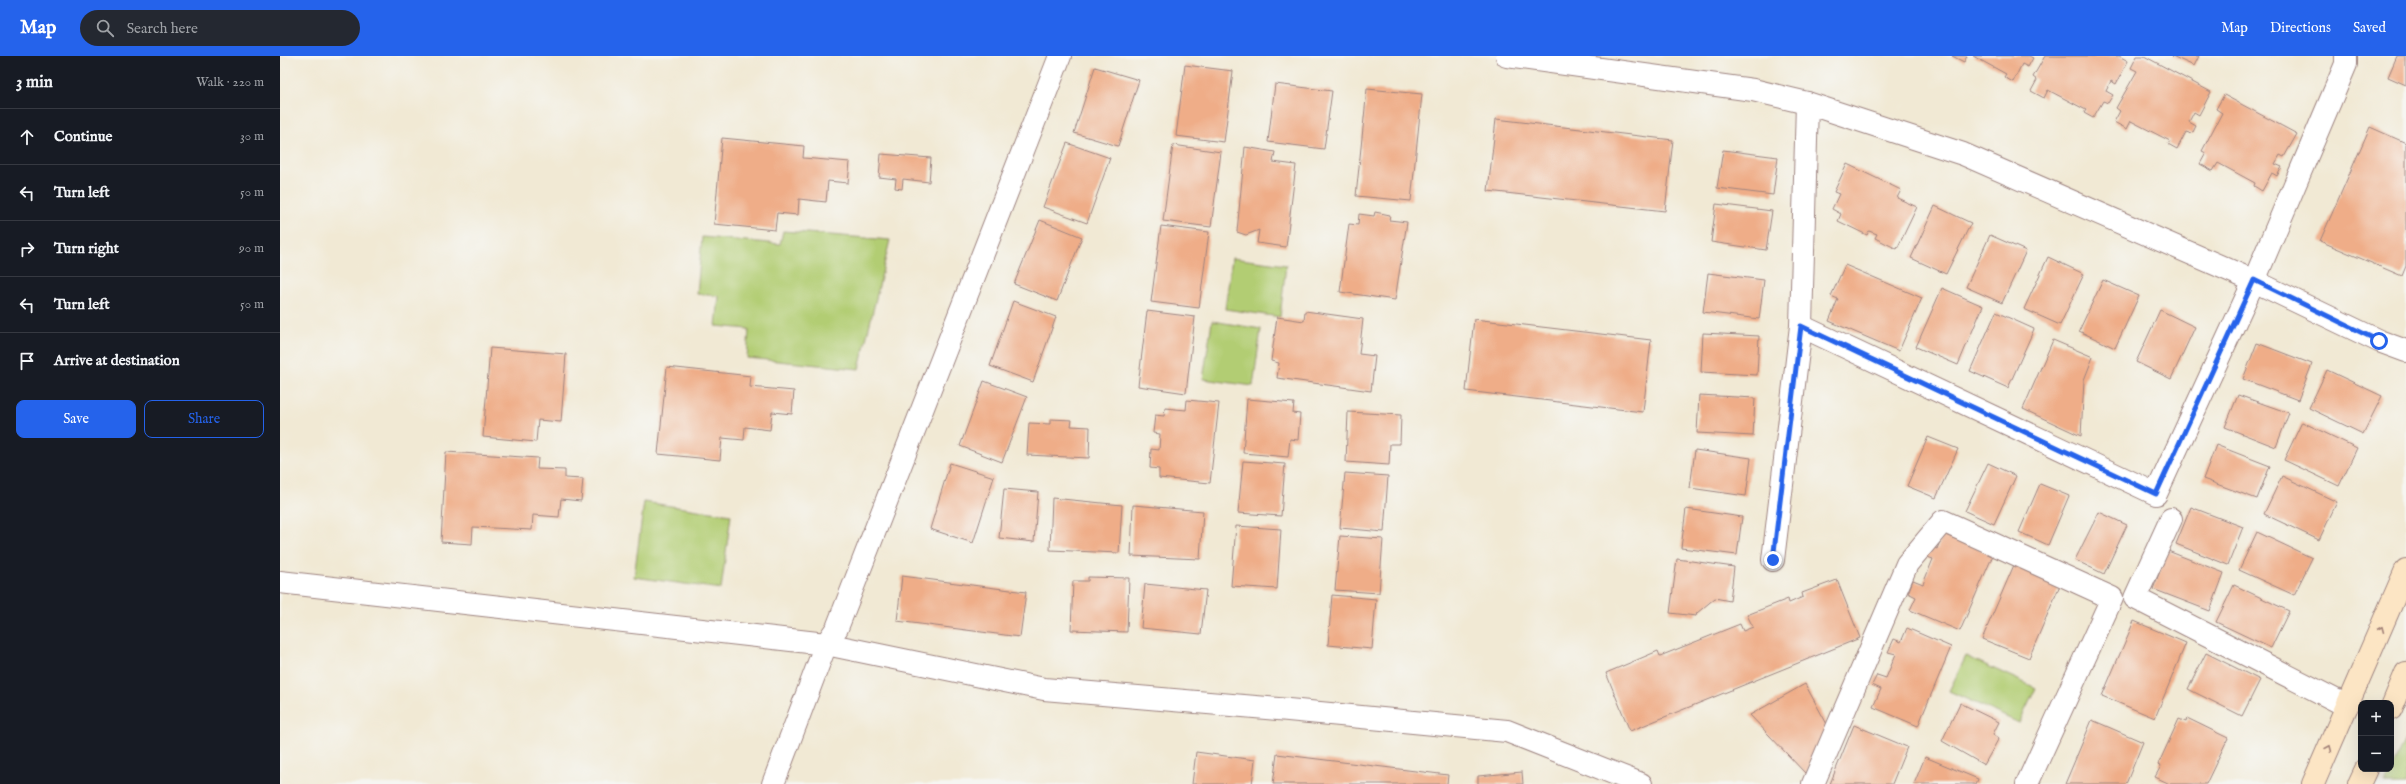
<!DOCTYPE html>
<html lang="en">
<head>
<meta charset="utf-8">
<style>
	:root { --surface:#171b24; --page:#242831; --text:#f1f3f6; --muted:#9ea1a6; --line:#363941; --accent:#2563eb }
	body { margin:0; font-family:"IM FELL English",serif; background:var(--page); color:var(--text) }
	.controls { position:absolute; right:12px; bottom:12px; display:grid; overflow:hidden; border-radius:8px; box-shadow:0 4px 16px #0002 }
	.controls button { width:36px; height:36px; display:grid; place-items:center; padding:0; border:0; border-bottom:1px solid var(--line); background:var(--surface); color:var(--text); font:20px sans-serif }
	.stop { position:absolute; width:12px; height:12px; margin:-9px; border:3px solid #2563eb; border-radius:50%; background:#fff }
	.stop.end { background:#2563eb; border-color:#fff; box-shadow:0 1px 4px #0008 }
	.list { margin:0; padding:0; list-style:none }
	h2 { display:flex; justify-content:space-between; align-items:center; height:52px; margin:0; padding:0 16px; font-size:17px }
	h2 small { font-size:13px; font-weight:400; color:var(--muted) }
	.list li { display:grid; grid-template-columns:26px 1fr auto; gap:12px; align-items:center; box-sizing:border-box; height:56px; padding:0 16px; border-top:1px solid var(--line) }
	.list b { display:block; font-size:15px; white-space:nowrap }
	.list em { font-size:13px; font-style:normal; color:var(--muted) }
	.actions { display:flex; gap:8px; padding:12px 16px }
	.actions a { flex:1; padding:9px 0; border:1px solid var(--accent); border-radius:8px; text-align:center; font-size:14px; color:var(--accent) }
	.actions .main { background:var(--accent); color:#fff }
	.icon { flex:none; width:22px; height:22px; fill:none; stroke:currentColor; stroke-width:2; stroke-linecap:round; stroke-linejoin:round }
	.map { position:relative; flex:none; width:2126px; height:728px; overflow:hidden }
	header { display:flex; align-items:center; gap:24px; box-sizing:border-box; height:56px; padding:0 20px; background:var(--accent); color:#fff }
	header strong { font-size:19px }
	nav { display:flex; gap:22px; margin-inline-start:auto; font-size:14px }
	.search { width:280px; height:36px; background:var(--page); display:flex; align-items:center; gap:10px; box-sizing:border-box; padding:0 14px; border-radius:22px; color:var(--muted); font-size:15px }
	main { display:flex }
	aside { flex:1; background:var(--surface) }
	.map>svg:first-child { display:block }
	.green { fill:#b2cd73; stroke:#7e764f }
	.building { fill:#efad88 }
	.lines { fill:none; stroke-linecap:round; stroke-linejoin:round }
	.street-casing { stroke:#9e8480; stroke-width:24 }
	.secondary-casing { stroke:#9e8480; stroke-width:24 }
	.street { stroke:#fff; stroke-width:22 }
	.secondary { stroke:#fce5c4; stroke-width:22 }
	.oneway { stroke:#a38278 }
	.route { stroke:#2563eb; stroke-width:5 }
</style>
</head>
<body>
<header>
<strong>Map</strong>
<div class="search"><svg class="icon" aria-label="search" viewBox="0 0 24 24"><circle cx="10" cy="10" r="6"/><path d="M15 15l6 6"/></svg>Search here</div>
<nav><a>Map</a><a>Directions</a><a>Saved</a></nav>
</header>
<main>
<aside>
<h2>3 min<small>Walk · 220 m</small></h2>
<ul class="list">
<li><svg class="icon" aria-label="ahead" viewBox="0 0 24 24"><path d="M12 20V5M6 11l6-6 6 6"/></svg><div><b>Continue</b></div><em>30 m</em></li>
<li><svg class="icon" aria-label="left" viewBox="0 0 24 24"><path d="M17 20v-9H6M10 6l-5 5 5 5"/></svg><div><b>Turn left</b></div><em>50 m</em></li>
<li><svg class="icon" aria-label="right" viewBox="0 0 24 24"><path d="M7 20v-9h11M14 6l5 5-5 5"/></svg><div><b>Turn right</b></div><em>90 m</em></li>
<li><svg class="icon" aria-label="left" viewBox="0 0 24 24"><path d="M17 20v-9H6M10 6l-5 5 5 5"/></svg><div><b>Turn left</b></div><em>50 m</em></li>
<li><svg class="icon" aria-label="arrive" viewBox="0 0 24 24"><path d="M6 21V4h12l-3 4 3 4H6"/></svg><div><b>Arrive at destination</b></div></li>
</ul>
<div class="actions"><a class="main">Save</a><a>Share</a></div>
</aside>
<div class="map">
<svg width="2126" height="728" viewBox="0 0 2126 728">
	<rect width="100%" height="100%" fill="#f6f6f2"/>
	<filter id="ink" filterUnits="userSpaceOnUse"><feTurbulence type="fractalNoise" baseFrequency=".025" numOctaves="2"/><feDisplacementMap in="SourceGraphic" scale="8" xChannelSelector="R" yChannelSelector="G"/><feConvolveMatrix kernelMatrix="1 2 1 2 8 2 1 2 1" color-interpolation-filters="sRGB"/></filter>
	<filter id="wash" filterUnits="userSpaceOnUse"><feTurbulence type="fractalNoise" baseFrequency=".012" numOctaves="4" result="noise"/><feDisplacementMap in="SourceGraphic" scale="16" xChannelSelector="R" yChannelSelector="G"/><feGaussianBlur stdDeviation="0.9" result="paint"/><feColorMatrix in="noise" values="0 0 0 0 0 0 0 0 0 0 0 0 0 0 0 0 0 1.4 0 .05"/><feComposite in="paint" operator="in"/></filter>
	<g filter="url(#wash)">
		<rect width="100%" height="100%" fill="#f1e9d4"/>
		<g class="green">
			<path d="M503,175L610,184L579,313L467,302L469,273L436,270L439,240L417,238L422,181L500,188Z"/>
			<path d="M952,202L1006,209L1000,261L945,253Z"/>
			<path d="M932,265L981,273L973,330L923,323Z"/>
			<path d="M364,446L451,459L441,533L354,521Z"/>
			<path d="M1686,600L1756,632L1739,667L1669,635Z"/>
			<path d="M2126,681V728H2104Z"/>
		</g>
		<g id="blocks">
			<g class="building">
				<path d="M1672,0H1687L1684,6Z"/>
				<path d="M1693,0H1749L1753,2L1748,11L1742,8L1733,26L1724,21L1726,18Z"/>
				<path d="M1765,0H1839L1848,5L1836,28L1831,25L1826,35L1833,39L1828,47L1823,45L1813,62L1804,57L1806,54L1768,34L1764,42L1751,35L1757,24L1753,21Z"/>
				<path d="M1857,0H1864L1931,36L1919,59L1914,56L1909,66L1916,70L1912,78L1906,76L1897,93L1888,88L1890,85L1851,65L1847,73L1834,66L1840,55L1836,52L1857,15L1851,12Z"/>
				<path d="M1892,0H1919L1914,10Z"/>
				<path d="M2117,0H2126V29L2108,21Z"/>
				<path d="M905,9L953,15L944,86L896,80Z"/>
				<path d="M815,11L859,24L838,90L794,77Z"/>
				<path d="M995,28L1052,35L1044,93L988,86Z"/>
				<path d="M1087,33L1142,38L1131,145L1076,140Z"/>
				<path d="M1944,39L2017,78L2004,101L2000,99L1995,108L2002,111L1997,120L1992,117L1982,135L1974,130L1975,127L1938,107L1933,115L1920,108L1926,97L1922,95L1942,57L1936,53Z"/>
				<path d="M1216,63L1393,84L1385,155L1208,135Z"/>
				<path d="M2090,71L2126,87V210L2122,220L2040,185Z"/>
				<path d="M442,82L524,90L523,102L570,106L568,127L548,125L546,146L519,143L518,159L497,157L495,174L434,168Z"/>
				<path d="M787,87L830,102L807,167L763,151Z"/>
				<path d="M893,89L941,96L931,171L883,165Z"/>
				<path d="M965,91L995,96L993,106L1016,109L1006,191L977,187L979,174L966,179L957,176Z"/>
				<path d="M1443,94L1498,101L1493,139L1437,132Z"/>
				<path d="M601,98L651,102L649,126L623,123L622,133L615,132L616,123L599,121Z"/>
				<path d="M1567,108L1621,134L1617,142L1637,151L1617,193L1595,182L1597,178L1589,175L1587,179L1558,165L1561,158L1552,153L1559,138L1554,136Z"/>
				<path d="M1436,148L1492,155L1486,194L1431,186Z"/>
				<path d="M1655,150L1691,167L1666,218L1631,202Z"/>
				<path d="M1095,156L1110,159L1109,164L1127,166L1115,244L1060,236L1069,168L1078,169L1079,158L1094,160Z"/>
				<path d="M760,164L802,181L777,245L734,228Z"/>
				<path d="M881,170L929,176L919,252L871,246Z"/>
				<path d="M1710,179L1746,195L1722,247L1686,231Z"/>
				<path d="M1768,201L1804,218L1780,269L1744,253Z"/>
				<path d="M1565,209L1642,242L1619,295L1549,265L1558,243L1551,240Z"/>
				<path d="M1428,217L1484,224L1479,263L1423,256Z"/>
				<path d="M1823,224L1859,240L1835,292L1799,275Z"/>
				<path d="M1662,232L1703,250L1678,309L1636,291Z"/>
				<path d="M733,245L776,261L753,326L710,310Z"/>
				<path d="M1880,254L1915,271L1891,323L1856,306Z"/>
				<path d="M867,255L915,261L906,337L858,330Z"/>
				<path d="M1025,255L1083,263L1079,298L1095,300L1091,335L997,322L999,307L991,305L997,261L1024,265Z"/>
				<path d="M1716,256L1754,273L1728,332L1690,315Z"/>
				<path d="M1194,263L1371,284L1363,356L1186,335Z"/>
				<path d="M1423,277L1479,280L1477,319L1421,316Z"/>
				<path d="M1773,284L1813,301L1804,324L1801,380L1743,353Z"/>
				<path d="M1977,287L2032,308L2018,344L1963,323Z"/>
				<path d="M210,292L286,298L281,366L258,364L256,386L203,381Z"/>
				<path d="M387,311L471,320L470,331L514,335L512,358L492,356L490,374L465,371L464,384L442,382L440,404L378,398Z"/>
				<path d="M2047,314L2102,340L2083,378L2029,352Z"/>
				<path d="M704,325L747,341L722,406L680,390Z"/>
				<path d="M1419,339L1475,342L1473,380L1417,377Z"/>
				<path d="M1958,339L2009,357L1996,391L1945,371Z"/>
				<path d="M967,343L1014,347L1013,357L1020,358L1018,384L1010,383L1008,401L963,397Z"/>
				<path d="M907,344L939,347L930,427L879,422V413L870,412L871,393L879,394L880,378L873,377L875,359L884,360L885,352L906,354Z"/>
				<path d="M1068,356L1121,359L1120,388H1110L1109,409L1066,406Z"/>
				<path d="M770,363L792,364L791,370L810,371L809,402L747,399L749,367L770,368Z"/>
				<path d="M2022,366L2077,392L2059,430L2004,404Z"/>
				<path d="M1648,381L1678,393L1656,442L1627,430Z"/>
				<path d="M1936,389L1990,410L1977,443L1923,423Z"/>
				<path d="M1415,394L1471,402L1466,440L1410,432Z"/>
				<path d="M166,396L258,402L257,413L285,414V422L303,423L301,445L281,443L279,461L253,459L252,474L193,471L192,488L161,486Z"/>
				<path d="M963,405L1005,408L1001,460L958,457Z"/>
				<path d="M670,407L714,421L693,487L650,473Z"/>
				<path d="M1708,407L1736,420L1714,468L1685,455Z"/>
				<path d="M1065,417L1108,420L1104,476L1060,472Z"/>
				<path d="M2002,420L2057,446L2039,484L1984,458Z"/>
				<path d="M1760,428L1789,440L1768,489L1739,476Z"/>
				<path d="M724,433L758,436L754,486L719,482Z"/>
				<path d="M772,442L842,449L839,497L770,494Z"/>
				<path d="M853,449L923,455L920,503L851,500Z"/>
				<path d="M1911,451L1963,471L1948,509L1896,488Z"/>
				<path d="M1406,453L1462,461L1457,499L1401,492Z"/>
				<path d="M1819,456L1847,469L1824,518L1795,504Z"/>
				<path d="M956,470L1001,473L997,533L951,530Z"/>
				<path d="M1977,476L2032,502L2014,539L1959,514Z"/>
				<path d="M1663,478L1713,499L1680,575L1630,554L1636,541L1628,537L1633,524L1643,528L1653,503L1642,499L1647,489L1657,493Z"/>
				<path d="M1060,480L1103,483L1099,537L1055,534Z"/>
				<path d="M1888,495L1944,517L1930,555L1873,533Z"/>
				<path d="M1397,503L1454,511L1450,545L1435,542L1417,557L1416,560L1390,557Z"/>
				<path d="M1734,509L1780,529L1749,602L1702,583Z"/>
				<path d="M622,520L746,536L740,581L617,565Z"/>
				<path d="M808,521L849,522L847,576L791,574L793,525H808Z"/>
				<path d="M1557,524L1580,582L1350,675L1326,617L1378,595L1380,600L1460,568L1463,575L1473,571L1467,559L1508,543L1509,547L1523,541L1522,537Z"/>
				<path d="M865,528L926,534L921,578L861,572Z"/>
				<path d="M1954,529L2009,555L1991,592L1936,566Z"/>
				<path d="M1052,539L1096,543L1092,593L1048,589Z"/>
				<path d="M1854,565L1906,587L1875,662L1822,640Z"/>
				<path d="M1627,572L1671,591L1638,670L1593,651L1601,633L1592,629L1597,619L1606,622L1616,598L1608,596L1614,583L1621,586Z"/>
				<path d="M1926,597L1980,624L1962,660L1908,633Z"/>
				<path d="M1525,628L1548,670L1526,718L1470,659Z"/>
				<path d="M1680,647L1719,666L1713,678L1719,682L1704,709L1662,685Z"/>
				<path d="M1907,662L1948,682L1926,728H1890L1875,721L1881,710L1878,709L1899,663L1906,666Z"/>
				<path d="M1812,664L1863,686L1846,728H1785Z"/>
				<path d="M1574,669L1627,691L1612,728H1550Z"/>
				<path d="M916,696L975,704L972,728H912Z"/>
				<path d="M997,698L1168,719L1167,728H993Z"/>
				<path d="M1645,701L1698,723L1696,728H1634Z"/>
				<path d="M1242,716L1243,728H1198V720Z"/>
			</g>
		</g>
	</g>
	<g filter="url(#ink)">
		<use href="#blocks" fill-opacity="0" stroke="#9e8480" stroke-width="1"/>
		<g class="lines">
			<defs>
				<g id="street">
					<path d="M1227,0L1473,34L1527,47L1683,98L1974,225L2099,285L2126,295"/>
					<path d="M1521,270L1876,438L1974,225L2066,8V0"/>
					<path d="M1891,463L1855,542L2067,650"/>
					<path d="M1493,504L1521,270L1527,47"/>
					<path d="M0,526L546,588L764,633L998,653L1227,675L1361,728"/>
					<path d="M493,728L546,588L557,572L780,0"/>
					<path d="M1533,728L1627,508L1663,465L1832,542L1747,728"/>
				</g>
				<g id="secondary">
					<path d="M2111,653L2126,617"/>
					<path d="M2033,728L2126,514"/>
					<path d="M2079,728L2086,713"/>
				</g>
			</defs>
			<use href="#street" class="street-casing"/>
			<use href="#secondary" class="secondary-casing"/>
			<use href="#street" class="street"/>
			<use href="#secondary" class="secondary"/>
		</g>
		<defs><path id="oneway-chevron" d="M-2-3.5L2.5 0L-2 3.5" fill="none" stroke-width="1.6" stroke-linecap="round" stroke-linejoin="round"/></defs>
		<g class="oneway">
			<use href="#oneway-chevron" transform="translate(2101 573) rotate(-67)"/>
			<use href="#oneway-chevron" transform="translate(2049 692) rotate(-67)"/>
		</g>
	</g>
	<g class="lines" filter="url(#ink)">
		<path class="route" d="M1493,504L1521,270L1876,438L1974,224L2099,285"/>
	</g>
</svg>
<div class="controls">
<button>+</button>
<button>−</button>
</div>
<div class="stop" style="left:2099px;top:285px"></div>
<div class="stop end" style="left:1493px;top:504px"></div>
</div>
</main>
</body>
</html>
